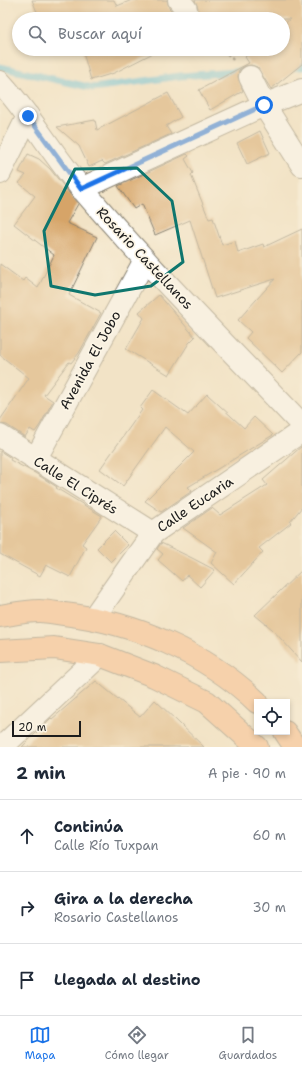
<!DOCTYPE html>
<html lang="es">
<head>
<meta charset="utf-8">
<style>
	:root { --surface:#fff; --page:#f6f6f7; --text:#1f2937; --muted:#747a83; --line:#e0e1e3; --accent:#1a73e8 }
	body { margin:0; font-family:"Shantell Sans",sans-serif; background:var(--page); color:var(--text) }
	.controls { position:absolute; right:12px; bottom:12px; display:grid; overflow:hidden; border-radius:0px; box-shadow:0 2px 6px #0003 }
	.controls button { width:36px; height:36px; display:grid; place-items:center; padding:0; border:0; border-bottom:1px solid var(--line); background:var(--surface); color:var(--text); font:20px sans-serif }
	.scale { position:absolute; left:12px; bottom:10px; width:69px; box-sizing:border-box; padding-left:4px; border:2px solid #1c1c1c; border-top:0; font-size:11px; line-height:14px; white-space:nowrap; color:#1c1c1c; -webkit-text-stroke:3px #fcf5e5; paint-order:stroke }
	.stop { position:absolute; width:12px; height:12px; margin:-9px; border:3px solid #1a73e8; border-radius:50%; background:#fff }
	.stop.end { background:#1a73e8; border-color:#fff; box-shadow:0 1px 4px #0008 }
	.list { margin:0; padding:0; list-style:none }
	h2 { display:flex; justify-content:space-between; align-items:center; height:52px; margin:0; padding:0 16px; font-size:17px }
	h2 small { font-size:13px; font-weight:400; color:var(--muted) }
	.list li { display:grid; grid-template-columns:26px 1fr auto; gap:12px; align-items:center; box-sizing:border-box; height:72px; padding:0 16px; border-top:1px solid var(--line) }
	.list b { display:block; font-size:15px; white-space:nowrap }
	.list p { margin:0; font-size:13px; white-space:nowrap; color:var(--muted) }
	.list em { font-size:13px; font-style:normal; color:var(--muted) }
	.icon { flex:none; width:22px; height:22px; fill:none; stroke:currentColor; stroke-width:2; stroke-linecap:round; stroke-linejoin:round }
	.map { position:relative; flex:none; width:302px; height:747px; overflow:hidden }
	.search { position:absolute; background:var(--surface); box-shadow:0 2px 6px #0003; left:12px; right:12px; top:12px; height:44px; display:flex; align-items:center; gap:10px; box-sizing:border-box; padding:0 14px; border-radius:22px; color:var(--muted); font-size:15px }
	.sheet { height:268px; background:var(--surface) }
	nav { display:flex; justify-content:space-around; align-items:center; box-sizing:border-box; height:56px; border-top:1px solid var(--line); background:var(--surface); font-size:11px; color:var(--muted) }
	nav a { display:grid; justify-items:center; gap:2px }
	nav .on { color:var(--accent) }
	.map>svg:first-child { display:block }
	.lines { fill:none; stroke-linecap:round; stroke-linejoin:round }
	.stream { stroke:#5dbedb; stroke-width:7 }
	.building { fill:#d6a467 }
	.minor-casing { stroke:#878071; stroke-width:24 }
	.major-casing { stroke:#878071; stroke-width:24 }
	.path { stroke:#878071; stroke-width:2.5; stroke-dasharray:3 3; stroke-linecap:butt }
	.minor { stroke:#fff; stroke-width:22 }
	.major { stroke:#fabb8b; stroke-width:22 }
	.route { stroke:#1a73e8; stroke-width:5 }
	.marked { fill:none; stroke:#0f766e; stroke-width:3; stroke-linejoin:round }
	.labels { text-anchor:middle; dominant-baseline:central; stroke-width:3.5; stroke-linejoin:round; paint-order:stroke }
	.street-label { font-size:14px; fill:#1c1c1c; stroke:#fcf5e5 }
</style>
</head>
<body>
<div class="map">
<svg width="302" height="747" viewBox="0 0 302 747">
	<rect width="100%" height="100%" fill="#fcf5e5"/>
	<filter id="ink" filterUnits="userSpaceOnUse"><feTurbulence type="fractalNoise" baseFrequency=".025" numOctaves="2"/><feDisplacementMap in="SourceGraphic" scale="8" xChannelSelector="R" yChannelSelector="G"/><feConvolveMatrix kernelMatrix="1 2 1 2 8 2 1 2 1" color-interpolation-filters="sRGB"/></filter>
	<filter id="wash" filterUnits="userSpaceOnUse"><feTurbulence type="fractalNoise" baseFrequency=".012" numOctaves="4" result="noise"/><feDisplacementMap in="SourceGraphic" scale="16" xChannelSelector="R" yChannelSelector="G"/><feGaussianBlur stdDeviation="0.9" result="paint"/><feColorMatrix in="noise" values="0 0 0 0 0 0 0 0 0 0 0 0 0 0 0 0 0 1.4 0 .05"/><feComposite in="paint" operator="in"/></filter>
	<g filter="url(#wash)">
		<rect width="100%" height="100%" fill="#f2e3c6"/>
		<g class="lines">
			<g class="stream">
				<path d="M0,67L93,88L180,76L250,71"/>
				<path d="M288,68L302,67"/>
			</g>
		</g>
		<g id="blocks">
			<g class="building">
				<path d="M32,0H114L117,6L132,0H167L169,8L179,19H40Z"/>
				<path d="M195,0H302V64L271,89L257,67L251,65L245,66L239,70L238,77L243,91L210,110L199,90L249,63L245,57L254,49H283V25L290,19H193L197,14L198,8Z"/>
				<path d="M82,49H161L114,73L91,80Z"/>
				<path d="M168,93L181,117L166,126L171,134L105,164L102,161L89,167L79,146L57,127L95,120L97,130Z"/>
				<path d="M260,131L270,153L247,164L237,143Z"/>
				<path d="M28,154L39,159L50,169L78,204L67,223L97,237L69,295L101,313L79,353L71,363L69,362L44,395L53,401L40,425L35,432L30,429L25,437L7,425L0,424V420L29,378L0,355V264L23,281L25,278L38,288L54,255L14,224L35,196L19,183L26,175L19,172Z"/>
				<path d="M187,154L189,156L185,159L193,173L191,175L209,219L213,218L222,245L235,241L238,253L263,244L264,247L302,229V352L282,373L246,338L251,332L238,320L275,279L215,298L190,220L155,235L142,204L134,209L118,186Z"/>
				<path d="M159,295L195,337L189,343L169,375L126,349L144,318L139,312Z"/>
				<path d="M153,390L188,415L207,394L244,428L254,417L273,435L188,487L192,491L161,512L145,501L194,452L165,427L123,486L100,469L142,410L140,408Z"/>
				<path d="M302,446V507L290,522L291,523L259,548L263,552L234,584L211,563L217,552L183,528L212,508L220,515L267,485L263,480Z"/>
				<path d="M0,451L11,458L10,460L35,473L57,487L56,488L102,516L82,544L86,547L70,577L46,565L40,576L0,554Z"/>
				<path d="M114,531L128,545L111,562L97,548Z"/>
				<path d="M161,543L192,558L215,570L200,587L187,575L182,581L158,560L163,554L157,549Z"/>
				<path d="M302,570V662L272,629L255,615Z"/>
				<path d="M96,681L140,717L155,700L204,747H22L51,718L52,719Z"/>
			</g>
		</g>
	</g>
	<g filter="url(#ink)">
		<use href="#blocks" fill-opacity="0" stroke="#878071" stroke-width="1"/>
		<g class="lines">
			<defs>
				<g id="minor">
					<path d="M179,0L186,9"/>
					<path d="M250,77L264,105L302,165"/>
					<path d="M0,82C31,115 53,156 83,190C152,271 228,347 302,425"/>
					<path d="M0,173L28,116"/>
					<path d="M81,189L264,105L302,90"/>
					<path d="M0,436L153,533"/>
					<path d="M35,460L145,260"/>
					<path d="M94,617L153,533L302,431"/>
					<path d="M2,747L100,655"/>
				</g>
				<g id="major">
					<path d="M0,616C13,614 26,611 39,611C47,611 56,613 64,614C133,622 206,653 257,702"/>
					<path d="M0,651L54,648L100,655L154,676L207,702L257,747"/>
					<path d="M285,732L295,747"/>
				</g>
			</defs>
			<use href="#minor" class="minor-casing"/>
			<use href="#major" class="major-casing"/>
			<path class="path" d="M223,49L235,62"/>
			<use href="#minor" class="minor"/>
			<use href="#major" class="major"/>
		</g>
	</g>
	<g class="lines" filter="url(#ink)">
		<path class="route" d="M28,116L81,189L264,105"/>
	</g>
	<path d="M0 0H302V747H0ZM137,168L172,201L183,262L151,286L95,295L51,286L44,231L75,169Z" fill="#f2e3c6" fill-opacity=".55" fill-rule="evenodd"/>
	<path class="marked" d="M137,168L172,201L183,262L151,286L95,295L51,286L44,231L75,169Z"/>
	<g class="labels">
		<g class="street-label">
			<text transform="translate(145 258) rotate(47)">Rosario Castellanos</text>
			<text transform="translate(90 360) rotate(-61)">Avenida El Jobo</text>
			<text transform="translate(76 485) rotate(32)">Calle El Ciprés</text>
			<text transform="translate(195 504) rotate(-34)">Calle Eucaria</text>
		</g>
	</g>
</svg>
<div class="controls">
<button><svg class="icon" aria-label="locate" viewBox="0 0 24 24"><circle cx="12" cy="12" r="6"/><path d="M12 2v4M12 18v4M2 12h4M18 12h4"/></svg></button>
</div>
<div class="scale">20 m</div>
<div class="stop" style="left:264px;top:105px"></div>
<div class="stop end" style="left:28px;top:116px"></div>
<div class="search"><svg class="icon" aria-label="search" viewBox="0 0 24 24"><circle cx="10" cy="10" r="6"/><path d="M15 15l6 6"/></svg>Buscar aquí</div>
</div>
<section class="sheet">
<h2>2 min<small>A pie · 90 m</small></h2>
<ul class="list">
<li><svg class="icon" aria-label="ahead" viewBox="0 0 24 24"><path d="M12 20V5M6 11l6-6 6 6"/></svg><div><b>Continúa</b><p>Calle Río Tuxpan</p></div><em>60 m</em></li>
<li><svg class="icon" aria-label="right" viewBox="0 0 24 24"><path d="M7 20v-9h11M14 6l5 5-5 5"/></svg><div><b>Gira a la derecha</b><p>Rosario Castellanos</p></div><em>30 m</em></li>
<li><svg class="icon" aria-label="arrive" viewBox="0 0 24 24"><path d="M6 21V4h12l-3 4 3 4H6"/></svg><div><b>Llegada al destino</b></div></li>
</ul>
</section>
<nav>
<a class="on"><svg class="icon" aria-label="map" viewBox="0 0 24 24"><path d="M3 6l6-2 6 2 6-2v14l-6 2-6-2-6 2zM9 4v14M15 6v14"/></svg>Mapa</a>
<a><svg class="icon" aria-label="directions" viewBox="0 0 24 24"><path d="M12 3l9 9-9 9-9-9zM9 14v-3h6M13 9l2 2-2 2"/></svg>Cómo llegar</a>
<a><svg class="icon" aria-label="saved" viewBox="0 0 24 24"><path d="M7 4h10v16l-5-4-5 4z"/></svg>Guardados</a>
</nav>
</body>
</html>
